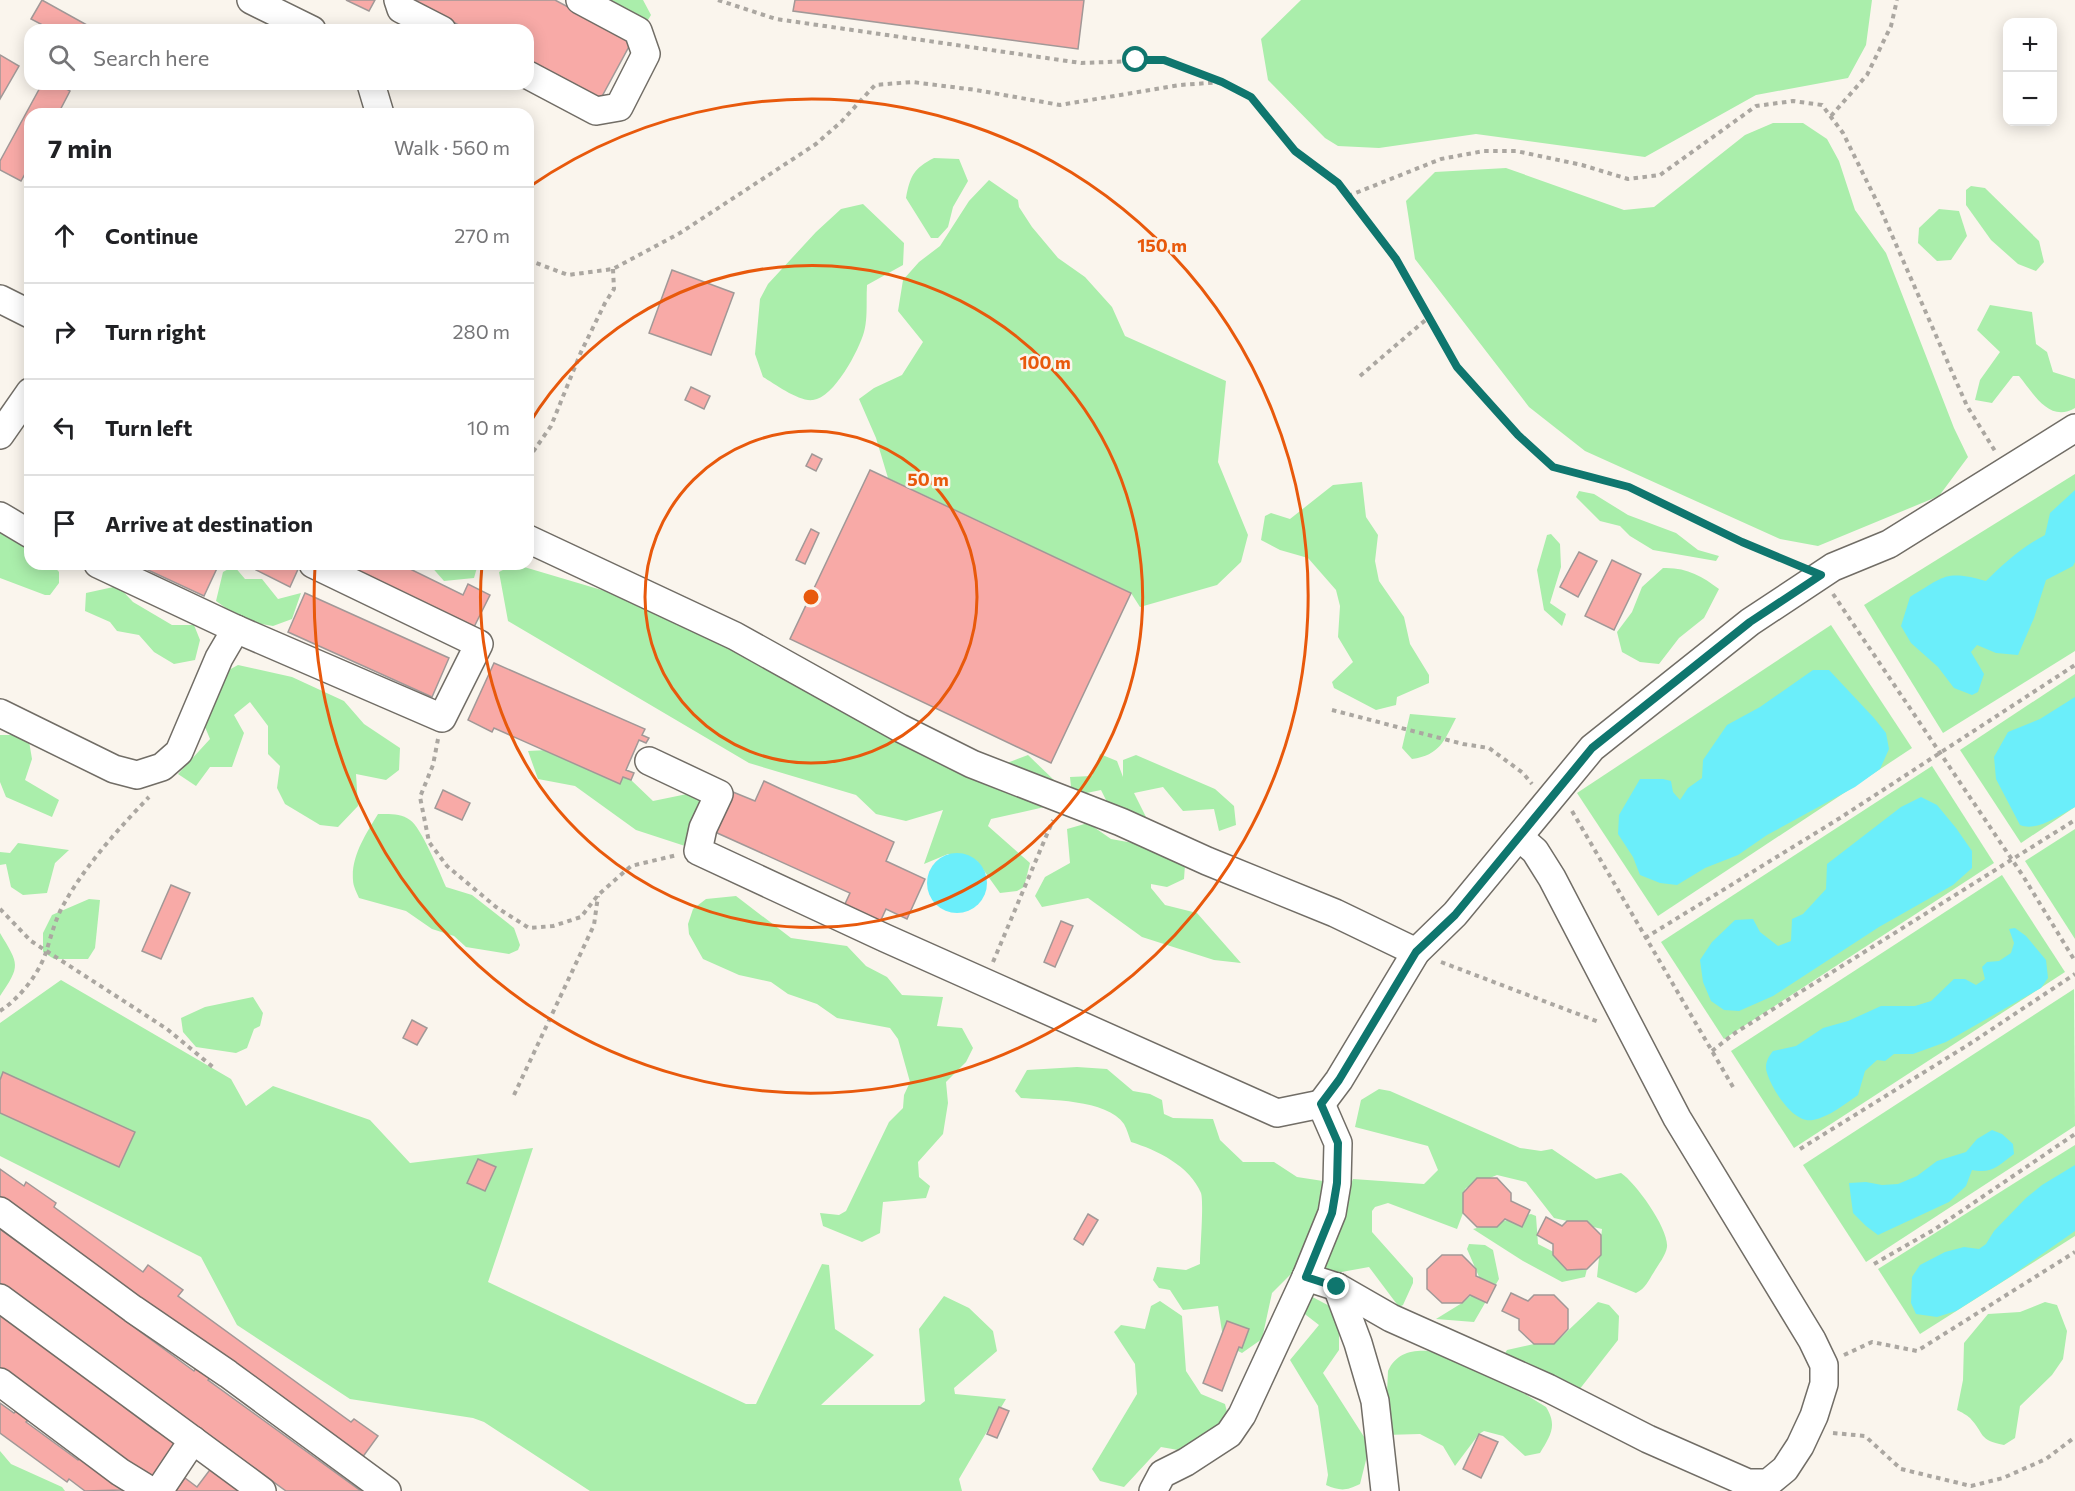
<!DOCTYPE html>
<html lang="en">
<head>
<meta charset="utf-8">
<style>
	:root { --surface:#fff; --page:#f2f2f2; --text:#202124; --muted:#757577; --line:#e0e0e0 }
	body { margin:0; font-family:Commissioner,sans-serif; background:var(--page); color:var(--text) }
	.controls { position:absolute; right:18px; top:18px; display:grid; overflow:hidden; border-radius:12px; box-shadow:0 3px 15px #0003 }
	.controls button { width:54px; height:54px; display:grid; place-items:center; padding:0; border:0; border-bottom:2px solid var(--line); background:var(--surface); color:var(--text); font:30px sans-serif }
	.stop { position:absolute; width:18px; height:18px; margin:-14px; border:4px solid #0f766e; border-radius:50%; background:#fff }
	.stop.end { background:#0f766e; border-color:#fff; box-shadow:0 2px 6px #0008 }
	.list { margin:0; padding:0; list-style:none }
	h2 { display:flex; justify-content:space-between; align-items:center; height:78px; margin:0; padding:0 24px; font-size:26px }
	h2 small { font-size:20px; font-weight:400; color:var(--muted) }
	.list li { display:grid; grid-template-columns:39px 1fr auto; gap:18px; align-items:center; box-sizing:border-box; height:96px; padding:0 24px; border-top:2px solid var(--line) }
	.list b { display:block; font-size:22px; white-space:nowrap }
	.list em { font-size:20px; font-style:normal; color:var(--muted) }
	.icon { flex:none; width:33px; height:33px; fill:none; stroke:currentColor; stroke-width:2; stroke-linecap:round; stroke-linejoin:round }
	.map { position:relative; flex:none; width:2075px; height:1491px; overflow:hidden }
	.search { position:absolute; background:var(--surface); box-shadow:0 3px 15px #0003; left:24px; top:24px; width:510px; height:66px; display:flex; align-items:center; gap:15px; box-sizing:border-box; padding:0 21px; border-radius:18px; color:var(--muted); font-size:22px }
	.panel { position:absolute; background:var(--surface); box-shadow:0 3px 15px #0003; left:24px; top:108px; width:510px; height:462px; border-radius:18px }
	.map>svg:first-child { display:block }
	.green { fill:#aaeeab }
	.water { fill:#6beefa }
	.building { fill:#f8aaa7; stroke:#a19897; stroke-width:1.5 }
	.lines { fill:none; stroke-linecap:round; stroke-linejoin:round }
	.minor-casing { stroke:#716d66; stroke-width:30 }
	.path { stroke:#aba7a1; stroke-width:4; stroke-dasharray:4.5 4.5; stroke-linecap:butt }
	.minor { stroke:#fff; stroke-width:27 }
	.route { stroke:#0f766e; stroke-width:8 }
	.ring { fill:none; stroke:#e8590c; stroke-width:3 }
	.centre { fill:#e8590c; stroke:#faf5ed; stroke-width:3 }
	.ring-label { font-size:18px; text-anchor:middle; font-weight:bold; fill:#e8590c; stroke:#faf5ed; stroke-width:5; stroke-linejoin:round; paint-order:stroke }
</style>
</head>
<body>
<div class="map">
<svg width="2075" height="1491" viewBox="0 0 2075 1491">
	<rect width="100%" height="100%" fill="#faf5ed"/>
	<g class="green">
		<path d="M587,0H643L651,15L648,20L623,15Z"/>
		<path d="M1301,0H1872L1866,45L1848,78L1756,95L1645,157L1476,134L1379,148L1338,146L1325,138L1268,80L1261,39Z"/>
		<path d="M1773,123H1803L1827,139L1839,161L1855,210L1886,253L1954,428L1968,457L1939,496L1818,546L1780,539L1585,451L1529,407L1415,259L1406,201L1435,172L1506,168L1624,210L1654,207L1745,135Z"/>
		<path d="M934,158L959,159L968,181L953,207L948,227L938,238H931L906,198C910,176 914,168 934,158Z"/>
		<path d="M989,180L1018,200L1019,207L1032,227L1058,258L1085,277L1112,307L1125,336L1226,381L1218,462L1248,535L1241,562L1217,585L1140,607L1131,593L888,478L876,438L859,399L874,388L902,375L923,342L898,311L903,280L919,262L940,246L969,201Z"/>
		<path d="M1971,186L1985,188L2039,241L2044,262L2036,271L2018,264L1991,240L1966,205V190Z"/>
		<path d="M863,204L904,243L903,265L867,285C866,300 868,318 864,332C859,350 834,398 813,400C799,402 775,384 763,377L755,354L760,299L768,284L816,232L841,209Z"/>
		<path d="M1939,209L1959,211L1967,236L1951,260L1937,261L1918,243L1919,228Z"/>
		<path d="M1990,305L2032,312L2036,344L2047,352L2053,372L2075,379V408C2049,423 2034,394 2019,376H2013L1992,403L1975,400L1980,380L2000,352L1977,330Z"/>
		<path d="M2075,474V651L1943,733L1864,605Z"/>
		<path d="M1362,482L1366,517L1378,535L1375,561L1379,581L1404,617L1410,644L1429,675V683L1397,697L1396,705L1376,710L1334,688L1332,682L1353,662L1338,637L1340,606L1336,590L1308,558L1280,550L1261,540L1265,516L1271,513L1290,519L1333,485Z"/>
		<path d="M1579,491L1594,494L1628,515L1676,533L1698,550L1719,556L1716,561L1653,550L1630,536L1620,526L1600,521L1576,497Z"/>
		<path d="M0,522L30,539V564H52L59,572V583L50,595H45L0,578Z"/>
		<path d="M1551,534L1560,544L1561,567L1550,603L1566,614L1562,626L1544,610L1537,570L1547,535Z"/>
		<path d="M429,564H478L474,578L444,581Z"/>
		<path d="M514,564L696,618L1049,806L991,819L988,826L1030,863L1024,887L1017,891L1000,893L977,861L948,854L924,864L943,810L906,821L876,814L856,795L749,763L508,621L499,572Z"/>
		<path d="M234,566L245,579H262L278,599L301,593L292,619L273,626L244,621L216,601L223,572Z"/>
		<path d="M1663,568C1686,567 1702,576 1719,589L1704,618L1679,638L1659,664L1640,662L1622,652L1617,632L1632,612L1642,587Z"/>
		<path d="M118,586L133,602L172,625H194L200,640L195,660L174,664L154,652L139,635L117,631L110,622L85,611L86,593Z"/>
		<path d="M1831,625L1912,748L1658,916L1577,793Z"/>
		<path d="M238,665L292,677L344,701L364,724L400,748L399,770L386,780L356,774L358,806L338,827L320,825L285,804L277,788L280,766L268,754V726L250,702L234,715L244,733L232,767H210L196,786L178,774L210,739L200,715L218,676Z"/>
		<path d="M2075,674V807L2021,843L1960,750Z"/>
		<path d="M1410,714L1456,718C1444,741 1440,755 1412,759L1402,748Z"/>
		<path d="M0,735H28L32,759L25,780L59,800L52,817L6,797L0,782Z"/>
		<path d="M567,749L631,780L653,801L692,793L709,798L685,846L636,830L575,786L538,779L528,751Z"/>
		<path d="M1100,754L1117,761L1123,777V760L1136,755L1215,789L1234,806L1236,825L1219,831L1214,809L1183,811L1163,787L1134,793L1147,819L1112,812L1101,790L1072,796L1070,777L1092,776Z"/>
		<path d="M1028,755L1056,782L1054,796L1002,765Z"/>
		<path d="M1932,766L1994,863L1724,1039L1661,942Z"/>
		<path d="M378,814C389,814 401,813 410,820C421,827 440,873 446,887L472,895L514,928L520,945L518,950L509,954L466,947L454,936L432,929L406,911L359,898C357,893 353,886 353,880C351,856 366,834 378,814Z"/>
		<path d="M1088,823L1111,839L1178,851L1185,865L1184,879L1167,887L1151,884V888L1165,905L1197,913L1241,963L1214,960L1142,937L1088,898L1042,907L1035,896L1045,877L1070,863L1067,829Z"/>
		<path d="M2075,829V939L2025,861Z"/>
		<path d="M18,843L69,850L55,863L47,893L23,895L11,887L6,864L0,865V852L10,853Z"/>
		<path d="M2002,875L2065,972L1794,1148L1731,1051Z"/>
		<path d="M736,896L791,938L847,946L866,966L887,977L902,995L943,997L937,1026L962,1028L973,1048L966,1062L946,1082L948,1103L943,1134L918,1162L919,1177L930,1186L926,1198L883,1202L880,1233L862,1242L823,1226L820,1213L839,1215L846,1211L889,1122L903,1108L904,1095L910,1082L898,1039L890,1028L837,1018L817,1004L788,994L771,982L739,975L703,959L689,934L688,924L693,909L706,899Z"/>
		<path d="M89,899L100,900L95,948L88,959H54L43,952V933L52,915Z"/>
		<path d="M0,933C19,965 21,965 0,996Z"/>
		<path d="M61,980L231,1079L246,1106L273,1086L370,1120L410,1163L533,1148L488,1282L746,1404H756L822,1264L829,1265L835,1329L874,1355L821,1405H920L925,1401L919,1329L944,1296L969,1308L993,1331L997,1351L954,1388L955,1394L1006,1399L959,1479L962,1491H590L484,1422L473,1418L350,1399L237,1325L201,1257L0,1156V1023Z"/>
		<path d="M2074,989L2075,1126L1866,1262L1803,1165Z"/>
		<path d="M253,997L263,1013L260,1026L254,1029L247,1048L236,1053L196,1047L183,1032L181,1018L205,1007Z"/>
		<path d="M1077,1067L1107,1069L1133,1091L1150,1094L1162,1100L1164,1114L1173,1118L1213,1119L1220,1140L1243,1162H1274L1297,1177L1323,1181L1322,1194L1326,1196L1297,1268L1272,1293L1262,1339L1242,1353L1224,1344L1218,1306L1183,1310L1170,1290L1159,1288L1153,1280L1157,1267L1186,1270L1200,1264C1200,1250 1204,1203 1201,1193C1190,1166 1157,1150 1131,1142C1129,1137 1127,1129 1124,1124C1107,1099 1048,1100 1021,1098L1015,1091L1027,1070Z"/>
		<path d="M1379,1089L1390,1091L1520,1148L1541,1151L1552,1149L1596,1179L1621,1173C1636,1183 1669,1229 1667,1247C1666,1255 1658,1265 1654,1272C1648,1281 1646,1288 1636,1293L1597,1277L1602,1229L1554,1218L1526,1182L1497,1175L1466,1188L1463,1193V1213L1457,1229L1388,1203L1375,1207L1372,1211V1232L1413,1278V1283L1403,1305L1399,1307L1369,1267L1325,1275L1318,1268L1353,1179L1424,1184L1438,1170L1428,1146L1355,1127L1361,1100Z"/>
		<path d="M2075,1145V1236L1920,1334L1878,1269Z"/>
		<path d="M1531,1214L1536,1216L1538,1244L1587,1269L1585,1277L1562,1282L1523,1261L1473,1229Z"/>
		<path d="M1469,1244L1485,1245L1493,1250L1499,1279L1474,1322L1436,1319L1462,1303L1483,1286L1467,1249Z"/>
		<path d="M1305,1293L1337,1310L1339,1314V1350L1323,1373L1368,1443L1369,1448L1360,1484C1346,1491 1340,1491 1326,1485L1328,1475L1318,1406L1290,1360L1319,1325L1297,1308Z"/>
		<path d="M1160,1301L1182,1316L1186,1371L1201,1394L1225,1404L1234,1440L1195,1453L1161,1447L1124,1487L1100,1481L1092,1469L1137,1394L1135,1364L1114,1332L1121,1325L1145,1329L1151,1306Z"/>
		<path d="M1598,1302L1609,1305L1619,1316L1618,1340L1579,1390L1504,1355L1507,1350L1534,1344H1554Z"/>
		<path d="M2045,1302L2057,1305L2067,1331L2063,1359L2052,1375L2020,1406L2015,1438L2004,1445C1978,1440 1985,1434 1970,1418C1967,1415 1961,1412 1957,1410L1963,1380L1964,1343L1988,1314L2020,1312Z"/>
		<path d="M1428,1351L1477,1365L1546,1407C1558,1426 1550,1436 1540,1453L1525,1456L1503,1436L1484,1431L1479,1434L1455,1466L1443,1446L1420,1434L1385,1435L1388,1371C1396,1354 1410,1350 1428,1351Z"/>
		<path d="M0,1451L11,1464L62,1487L65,1491H0Z"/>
	</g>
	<g class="water">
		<path d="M2075,490V562L2073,566L2046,580L2034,618L2018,655L1996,653L1977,645L1971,652L1984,674L1978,692L1972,695L1954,688L1938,667L1911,643L1901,626L1910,597C1945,576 1945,570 1986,581C2004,563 2022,547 2045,535L2050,513Z"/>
		<path d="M1813,670H1829L1874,718L1886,733L1889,749L1880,769L1855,787L1767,835L1738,855L1705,868L1677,885L1660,883L1640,875L1633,857L1618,834L1619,815L1640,779H1663L1671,781L1673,792L1680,800L1688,788L1702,778L1703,760L1727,725L1760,707Z"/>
		<path d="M2075,697V807C2060,815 2037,832 2020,825L1996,779L1994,757L2008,732L2040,719Z"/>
		<path d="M1921,797L1937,805L1956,828L1972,851V868L1953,885L1879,927L1773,996L1739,1011L1724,1010L1711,1001L1703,982L1700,960L1712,942L1735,920L1753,919L1760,932L1778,946L1791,941L1792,919L1803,914L1826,889L1827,864L1901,807Z"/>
		<circle cx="957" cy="883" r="30"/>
		<path d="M2015,928L2026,936L2046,960L2048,978L2041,988L1946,1042L1913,1054H1894L1885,1061L1877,1060L1865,1071L1858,1095C1845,1104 1829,1117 1813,1120C1793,1124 1772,1089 1767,1073C1764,1065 1768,1057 1773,1051L1796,1046L1823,1028L1848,1021L1881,1006H1915L1931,1001L1954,979H1965L1976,985L1985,979L1982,967L1987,962L1999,961L2011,953L2014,943L2009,929Z"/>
		<path d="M1992,1130L2002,1134L2013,1144L2014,1154C1998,1166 1992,1174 1972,1170L1966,1186L1949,1202L1878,1235L1866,1226L1853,1213L1849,1183L1866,1182L1882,1185L1898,1184L1917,1176L1937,1161L1966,1152L1977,1139Z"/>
		<path d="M2075,1165V1231L2011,1276L1956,1311L1937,1317L1916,1314L1911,1303L1912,1277L1920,1265L1945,1252L1964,1247L1979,1249L1986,1244L1994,1231L2026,1198L2042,1185Z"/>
	</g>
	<g class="building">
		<path d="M42,0L96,30H52L31,19Z"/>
		<path d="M346,0H375L369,11Z"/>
		<path d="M412,0H555L632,41L600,100L528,62V30H468Z"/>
		<path d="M795,0H1084L1078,49L793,11Z"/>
		<path d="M0,55L19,66L0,99Z"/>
		<path d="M42,84H58L70,91L58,114H30V165L21,181L0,170V161Z"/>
		<path d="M672,270L734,293L711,355L649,333Z"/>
		<path d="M691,387L710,396L704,409L685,400Z"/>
		<path d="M812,454L822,459L816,471L806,466Z"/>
		<path d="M870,470L1131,593L1051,763L790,639Z"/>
		<path d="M811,529L819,533L805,564L796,560Z"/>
		<path d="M1579,552L1597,561L1578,597L1560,587Z"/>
		<path d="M1612,560L1641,574L1614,630L1585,616Z"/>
		<path d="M135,564H219L204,596Z"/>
		<path d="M259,564H294L299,567L290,587L256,570Z"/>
		<path d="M335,564H400L463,595L468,584L490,595L472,631Z"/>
		<path d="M305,593L449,658L432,697L288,632Z"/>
		<path d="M494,663L645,729L642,735L649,738L646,743L639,740L626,770L634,773L631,780L623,777L620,784L494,728L492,732L468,720Z"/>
		<path d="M764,781L894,842L886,861L925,879L907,919L886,909L880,922L844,906L850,893L715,832L733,792L755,801Z"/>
		<path d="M443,790L470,803L462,820L435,808Z"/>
		<path d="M171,885L190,893L161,959L142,951Z"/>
		<path d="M1061,921L1073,926L1055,967L1044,962Z"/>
		<path d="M412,1020L427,1028L417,1045L403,1038Z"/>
		<path d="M3,1072L135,1132L119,1167L0,1113V1080Z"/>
		<path d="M478,1159L496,1167L485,1191L467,1183Z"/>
		<path d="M0,1169L24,1186L26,1182L56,1203L54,1207L143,1272L148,1265L183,1290L178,1296L351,1422L354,1419L378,1436L362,1458L0,1196Z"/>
		<path d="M1477,1178H1497L1511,1193V1201L1530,1210L1522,1227L1505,1219L1497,1227H1477L1463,1213V1193Z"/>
		<path d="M1088,1214L1098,1220L1083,1245L1074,1239Z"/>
		<path d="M1546,1217L1562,1226L1567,1221H1587L1601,1235V1255L1587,1269L1567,1270L1553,1255V1244L1537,1235Z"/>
		<path d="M0,1229L96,1299L98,1297L118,1312L116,1314L194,1371L200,1362L214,1372L208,1380L361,1491H286L0,1283Z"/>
		<path d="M1442,1255H1462L1476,1269V1276L1496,1285L1487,1303L1470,1295L1462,1303H1442L1427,1289V1269Z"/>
		<path d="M1511,1293L1528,1301L1534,1295H1554L1568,1309V1329L1554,1344H1534L1519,1330V1319L1502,1311Z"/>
		<path d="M0,1314L126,1404L124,1407L156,1431L158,1428L178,1442L151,1479L0,1371Z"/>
		<path d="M1227,1321L1249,1329L1242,1348L1239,1347L1222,1391L1203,1383Z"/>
		<path d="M0,1403L14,1413L16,1411L28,1420L26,1422L78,1460L80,1457L122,1490L85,1491L69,1479L67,1482L0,1433Z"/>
		<path d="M999,1407L1009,1411L997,1438L987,1434Z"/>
		<path d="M1479,1434L1498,1442L1481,1478L1463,1469Z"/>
		<path d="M212,1467L244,1491H175L185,1478L197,1487Z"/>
	</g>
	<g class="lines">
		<defs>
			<g id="minor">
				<path d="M251,0L312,30"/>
				<path d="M398,0L401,9L442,30"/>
				<path d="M528,75L596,111L619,107L646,54L638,31L580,0"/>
				<path d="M371,84L380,114"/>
				<path d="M0,299L30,314"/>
				<path d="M0,435L30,392"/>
				<path d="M0,516L30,534"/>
				<path d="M528,539L735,636L900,728L972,764L1121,822L1207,861L1335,913L1416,952"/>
				<path d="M98,564L236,629L442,718L479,644L313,564"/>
				<path d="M0,713L114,769L137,775L162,767L179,752L219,658L236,629"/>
				<path d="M649,761L719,794L703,828L698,851L885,938L1277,1113L1321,1104L1338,1143L1337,1183L1332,1213L1306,1277L1242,1415L1229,1434L1186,1462L1162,1474L1153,1491"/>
				<path d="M1321,1104L1339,1080L1416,952L1455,914L1592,748L1750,622L1833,567L1889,544L2075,428"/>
				<path d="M0,1211L133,1309L228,1374L387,1491"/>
				<path d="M1306,1277L1337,1287L1391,1318L1548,1388L1648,1439L1748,1483H1768L1785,1469L1800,1446L1814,1416L1824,1384V1365L1812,1340L1677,1118L1552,878L1535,851L1519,837"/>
				<path d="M1337,1287L1358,1343L1375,1401L1385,1491"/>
				<path d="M0,1298L262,1491"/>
				<path d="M0,1382L120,1472L151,1491"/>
				<path d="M159,1491L193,1440"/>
			</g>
		</defs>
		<use href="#minor" class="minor-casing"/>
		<g class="path">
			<path d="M718,0L776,19L1081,63L1164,60L1219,80"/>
			<path d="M1831,116L1867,75L1891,26L1897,0"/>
			<path d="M1348,196L1441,159L1484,151H1516L1582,165L1628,179L1660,175L1756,106L1793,101L1822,105L1843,133L1880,208L1967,406L1995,451"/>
			<path d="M528,260L568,275L613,269L680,233L816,144L842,121L875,85L912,82L976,90L1060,105L1180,85L1222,82L1251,97L1295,151L1338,183L1396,259L1457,367L1518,435L1553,467L1629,487L1742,542L1796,565"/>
			<path d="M1360,376L1429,317"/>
			<path d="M528,459L551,426L581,352L605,303L614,289L613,269"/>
			<path d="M1833,594L2023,876L2075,961"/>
			<path d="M1332,710L1463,744L1489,748L1523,773L1532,784"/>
			<path d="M438,739L433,765L420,797L429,842L447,866L496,907L529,928L553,926L581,917L598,895L631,866L677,855"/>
			<path d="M1572,811L1733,1087"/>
			<path d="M0,909L31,941L167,1029L214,1068"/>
			<path d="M1645,938L1840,818L2075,665"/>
			<path d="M993,962L1053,820"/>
			<path d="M1441,962L1599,1022"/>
			<path d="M0,1011C20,998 40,973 47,949C52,933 56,917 65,902C86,865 119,828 149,797"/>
			<path d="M1712,1051L1735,1033L2075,820"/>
			<path d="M514,1095L594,925L598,896"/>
			<path d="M1800,1149L1968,1045L2075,974"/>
			<path d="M1874,1264L1935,1229L2075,1134"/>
			<path d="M1844,1355L1872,1342L1917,1351L2075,1252"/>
			<path d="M1833,1433L1865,1436L1901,1469L1971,1486L2003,1478L2046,1459L2075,1437"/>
		</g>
		<use href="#minor" class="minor"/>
	</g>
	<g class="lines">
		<path class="route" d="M1136,60H1164L1222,82L1251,97L1295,151L1338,183L1396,259L1457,367L1518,435L1553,467L1629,487L1742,542L1821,575L1750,622L1592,748L1455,915L1416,952L1339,1080L1321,1104L1338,1143L1337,1183L1332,1213L1306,1277L1337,1287"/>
	</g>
	<g class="ring">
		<circle cx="811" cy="597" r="166"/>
		<path d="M529 424A331 331 0 1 1 482 565"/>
		<path d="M529 187A497 497 0 1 1 315 567"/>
	</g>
	<circle cx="811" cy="597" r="9" class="centre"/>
	<g class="ring-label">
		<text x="1162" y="252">150 m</text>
		<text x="1045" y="369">100 m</text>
		<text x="928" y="486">50 m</text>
	</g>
</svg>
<div class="controls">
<button>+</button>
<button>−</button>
</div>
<div class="stop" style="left:1136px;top:60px"></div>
<div class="stop end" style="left:1337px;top:1287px"></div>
<div class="search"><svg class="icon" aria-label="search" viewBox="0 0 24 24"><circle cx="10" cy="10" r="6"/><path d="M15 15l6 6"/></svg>Search here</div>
<section class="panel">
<h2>7 min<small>Walk · 560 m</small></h2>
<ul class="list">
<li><svg class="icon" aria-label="ahead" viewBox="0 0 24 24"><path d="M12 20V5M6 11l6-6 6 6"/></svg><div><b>Continue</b></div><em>270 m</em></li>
<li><svg class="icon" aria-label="right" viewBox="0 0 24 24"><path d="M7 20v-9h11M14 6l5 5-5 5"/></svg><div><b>Turn right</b></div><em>280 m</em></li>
<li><svg class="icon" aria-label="left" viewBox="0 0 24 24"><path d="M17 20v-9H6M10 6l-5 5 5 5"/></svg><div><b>Turn left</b></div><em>10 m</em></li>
<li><svg class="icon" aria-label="arrive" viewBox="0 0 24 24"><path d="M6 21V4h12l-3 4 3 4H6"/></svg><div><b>Arrive at destination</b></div></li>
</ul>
</section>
</div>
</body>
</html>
